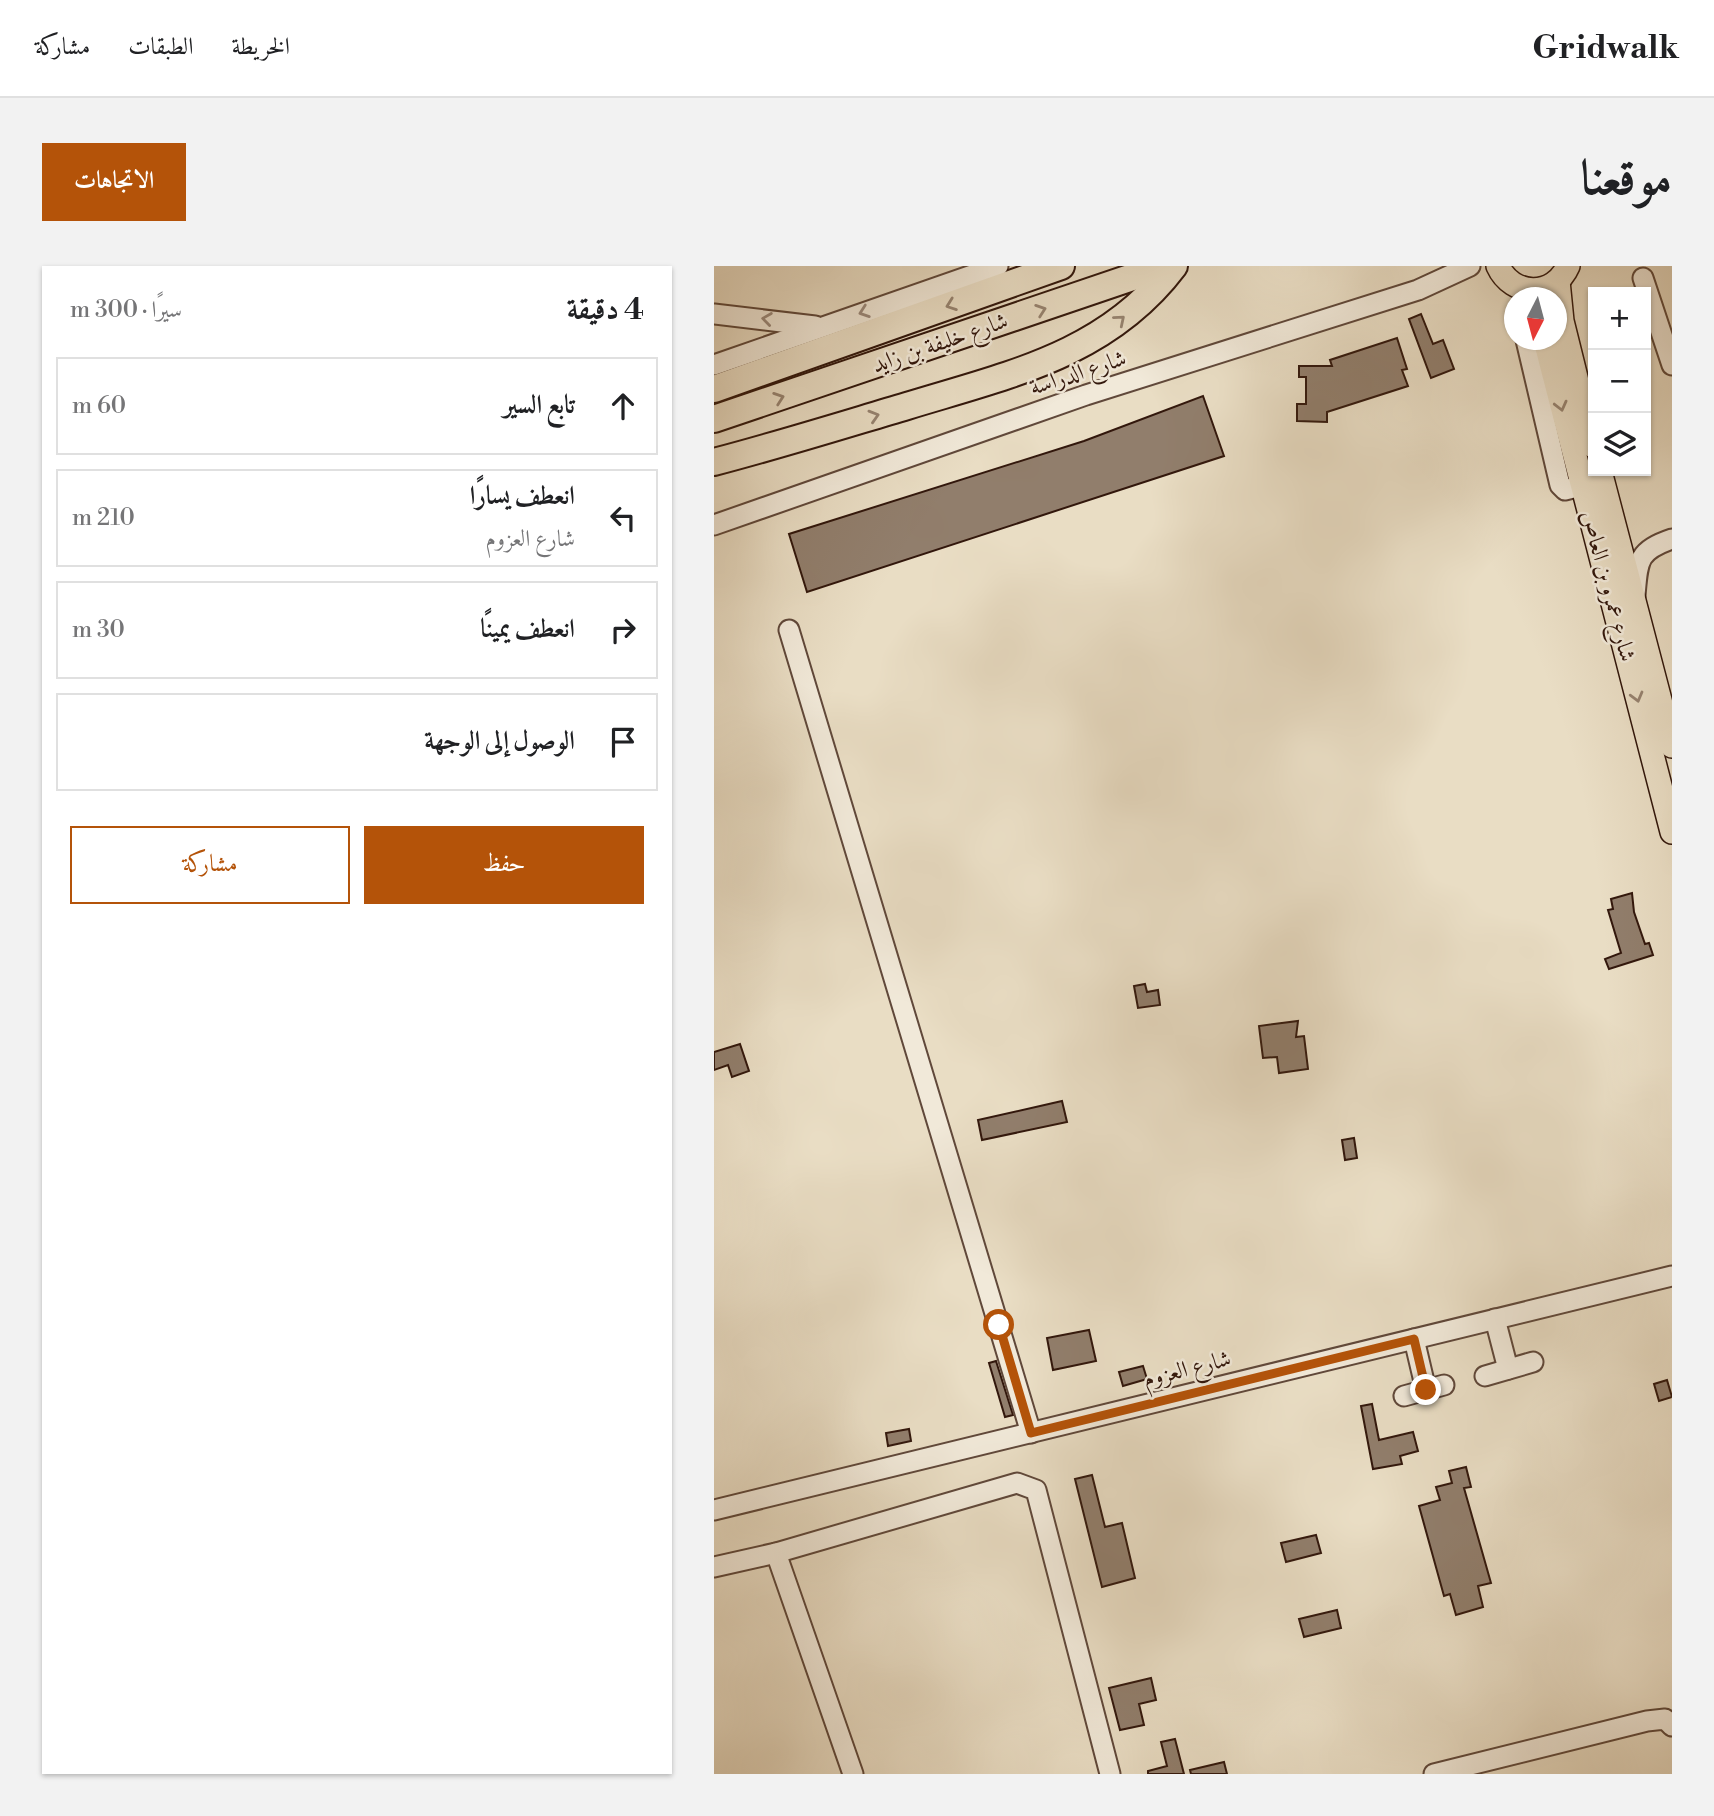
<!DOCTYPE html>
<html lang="ar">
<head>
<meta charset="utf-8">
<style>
	:root { --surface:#fff; --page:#f2f2f2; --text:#202124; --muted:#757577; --line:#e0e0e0; --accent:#b45309 }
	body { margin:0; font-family:"Libre Bodoni",Amiri,serif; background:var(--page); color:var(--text); direction:rtl }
	.controls { position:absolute; right:21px; top:21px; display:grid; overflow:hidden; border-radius:0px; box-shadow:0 2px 5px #0004 }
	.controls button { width:63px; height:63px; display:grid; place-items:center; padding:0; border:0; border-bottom:2px solid var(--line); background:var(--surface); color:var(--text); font:35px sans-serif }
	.compass { position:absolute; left:790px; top:21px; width:63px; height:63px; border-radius:50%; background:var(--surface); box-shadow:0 2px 5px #0004; rotate:186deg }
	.stop { position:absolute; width:21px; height:21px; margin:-16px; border:5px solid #b45309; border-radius:50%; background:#fff }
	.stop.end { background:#b45309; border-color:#fff; box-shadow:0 2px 7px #0008 }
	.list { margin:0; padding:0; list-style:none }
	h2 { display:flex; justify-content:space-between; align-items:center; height:91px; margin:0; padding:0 28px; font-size:30px }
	h2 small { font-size:23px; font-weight:400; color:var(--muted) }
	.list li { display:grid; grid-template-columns:46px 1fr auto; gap:21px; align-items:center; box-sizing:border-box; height:98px; margin:0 14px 14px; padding:0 14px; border:2px solid var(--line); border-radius:0px }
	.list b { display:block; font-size:26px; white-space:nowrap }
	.list p { margin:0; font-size:23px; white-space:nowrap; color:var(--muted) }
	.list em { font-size:23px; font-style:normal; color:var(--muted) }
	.actions { display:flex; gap:14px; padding:21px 28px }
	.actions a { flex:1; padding:16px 0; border:2px solid var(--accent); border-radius:0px; text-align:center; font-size:24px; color:var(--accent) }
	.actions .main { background:var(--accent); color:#fff }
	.icon { flex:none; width:38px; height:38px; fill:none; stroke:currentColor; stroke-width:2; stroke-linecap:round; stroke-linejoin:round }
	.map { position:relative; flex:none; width:958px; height:1508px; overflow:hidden; direction:ltr; border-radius:0px }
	header { display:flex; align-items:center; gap:42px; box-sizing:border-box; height:98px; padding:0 35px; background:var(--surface); border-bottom:2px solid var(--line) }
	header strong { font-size:33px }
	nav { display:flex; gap:38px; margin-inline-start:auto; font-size:24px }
	.intro { display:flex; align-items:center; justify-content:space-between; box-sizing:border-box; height:168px; padding:0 42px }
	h1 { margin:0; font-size:49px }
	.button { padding:18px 32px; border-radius:0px; background:var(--accent); color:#fff; font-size:24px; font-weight:700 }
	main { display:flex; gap:42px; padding:0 42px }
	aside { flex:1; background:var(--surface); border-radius:0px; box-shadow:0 2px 5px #0004 }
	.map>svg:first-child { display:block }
	.building { fill:#917e6c; stroke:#32170c; stroke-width:2 }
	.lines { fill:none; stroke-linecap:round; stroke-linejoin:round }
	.minor-casing { stroke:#60483a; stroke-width:23 }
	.major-casing { stroke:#32170c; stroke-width:26 }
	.highway-casing { stroke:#32170c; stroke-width:30 }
	.minor { stroke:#f1e9d9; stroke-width:19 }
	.major { stroke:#e9ddc4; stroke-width:23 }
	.highway { stroke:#e9ddc4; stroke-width:26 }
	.oneway { stroke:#978471 }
	.oneway2 { stroke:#9b8a7d }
	.route { stroke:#b45309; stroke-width:9 }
	.labels { text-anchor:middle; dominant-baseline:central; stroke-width:5; stroke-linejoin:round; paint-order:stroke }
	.street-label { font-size:23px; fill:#32170c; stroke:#f1e9d9 }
</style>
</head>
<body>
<header>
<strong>Gridwalk</strong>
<nav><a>الخريطة</a><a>الطبقات</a><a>مشاركة</a></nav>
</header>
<div class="intro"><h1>موقعنا</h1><a class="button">الاتجاهات</a></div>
<main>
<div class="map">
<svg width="958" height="1508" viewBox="0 0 958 1508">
	<rect width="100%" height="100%" fill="#e9ddc4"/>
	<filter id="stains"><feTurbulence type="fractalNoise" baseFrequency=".00286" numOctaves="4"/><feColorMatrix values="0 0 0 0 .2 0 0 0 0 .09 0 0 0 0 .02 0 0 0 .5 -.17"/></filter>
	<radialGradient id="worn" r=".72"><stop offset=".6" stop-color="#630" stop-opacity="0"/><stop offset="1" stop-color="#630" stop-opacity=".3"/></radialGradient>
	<g class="building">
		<path d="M707,48L719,78L729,74L740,103L717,112L695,53Z"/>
		<path d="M683,72L693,103L688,104L694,120L613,146V156L583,155V138H592V111H585V100H618L616,94Z"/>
		<path d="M489,130L510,190L93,326L75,268L370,175Z"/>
		<path d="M918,627L920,646L931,678L935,677L939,689L895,703L891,693L907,687L894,644L899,643L897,633Z"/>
		<path d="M431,718L433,726L444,724L446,739L424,742L420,720Z"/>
		<path d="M584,755L582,771L590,770L594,803L565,807L563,791L549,792L545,760Z"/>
		<path d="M26,778L35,805L18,811L14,799L0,804V786Z"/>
		<path d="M348,835L353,856L268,874L264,854Z"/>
		<path d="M640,872L643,892L631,894L628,874Z"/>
		<path d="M375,1064L382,1095L339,1104L333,1072Z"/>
		<path d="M282,1095L299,1149L291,1151L275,1097Z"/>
		<path d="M429,1100L433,1113L409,1120L405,1106Z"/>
		<path d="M953,1114L958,1131L945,1135L940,1118Z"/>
		<path d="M658,1138L665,1174L699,1166L704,1185L686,1190L688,1198L659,1203L647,1140Z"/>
		<path d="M195,1163L197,1175L174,1180L172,1167Z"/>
		<path d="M752,1201L757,1221L750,1222L777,1317L764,1320L769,1341L742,1349L736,1328L730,1330L705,1240L726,1234L722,1221L738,1217L735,1205Z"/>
		<path d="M378,1209L391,1261L408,1257L421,1312L388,1321L361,1213Z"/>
		<path d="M602,1269L607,1287L572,1296L567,1277Z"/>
		<path d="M623,1344L627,1362L590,1371L585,1353Z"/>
		<path d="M437,1412L442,1434L425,1438L430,1459L406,1464L395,1422Z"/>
		<path d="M461,1473L470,1508H434V1505L453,1500L447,1476Z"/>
		<path d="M510,1496L513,1508H477L476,1504Z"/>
	</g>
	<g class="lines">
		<defs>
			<g id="minor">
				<path d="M929,12L958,99"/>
				<path d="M0,48L101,60"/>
				<path d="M812,74L846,219L851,224L867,220"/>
				<path d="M0,99L284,0"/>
				<path d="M0,259L372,129L704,24L756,0"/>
				<path d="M921,330C924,295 923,285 958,273"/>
				<path d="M75,364L317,1167"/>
				<path d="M781,1053L794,1103"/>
				<path d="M700,1073L712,1124"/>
				<path d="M771,1110L819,1096"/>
				<path d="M690,1130L730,1119"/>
				<path d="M0,1244L958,1010"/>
				<path d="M62,1287L139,1508"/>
				<path d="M0,1301L62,1287L303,1217L322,1224L396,1508"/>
				<path d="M720,1508L933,1455L951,1453L958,1460"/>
			</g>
			<g id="major">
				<path d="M784,0C798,31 840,32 854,0"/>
				<path d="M844,15L848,55L879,180"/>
				<path d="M831,74L958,566"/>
				<path d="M886,205L958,480"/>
			</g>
			<g id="highway">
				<path d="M0,123L347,0"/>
				<path d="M0,153L451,0"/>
				<path d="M0,196C65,179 129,159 193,140C294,109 393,89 460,0"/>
			</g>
		</defs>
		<use href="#minor" class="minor-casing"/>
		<use href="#major" class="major-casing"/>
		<use href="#highway" class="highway-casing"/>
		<use href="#minor" class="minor"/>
		<use href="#major" class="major"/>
		<use href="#highway" class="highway"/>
	</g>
	<defs><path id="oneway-chevron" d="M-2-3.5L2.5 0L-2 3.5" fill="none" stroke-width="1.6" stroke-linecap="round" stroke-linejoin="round" transform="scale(1.75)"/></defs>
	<g class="oneway">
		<use href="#oneway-chevron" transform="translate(237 39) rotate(160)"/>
		<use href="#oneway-chevron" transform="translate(327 44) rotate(-19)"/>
		<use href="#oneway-chevron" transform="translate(406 54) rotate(-40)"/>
		<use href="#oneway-chevron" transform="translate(65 132) rotate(-19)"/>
		<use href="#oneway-chevron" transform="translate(847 140) rotate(76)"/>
		<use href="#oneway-chevron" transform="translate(160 150) rotate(-17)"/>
		<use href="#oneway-chevron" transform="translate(923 431) rotate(75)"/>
	</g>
	<g class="oneway2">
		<use href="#oneway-chevron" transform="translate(150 46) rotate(161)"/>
		<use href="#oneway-chevron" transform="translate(53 53) rotate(-172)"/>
	</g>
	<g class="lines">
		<path class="route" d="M285,1059L317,1167L700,1073L712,1124"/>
	</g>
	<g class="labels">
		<g class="street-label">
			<text transform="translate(226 77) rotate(-19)">شارع خليفة بن زايد</text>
			<text transform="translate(364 107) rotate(-18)">شارع الدراسة</text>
			<text transform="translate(894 320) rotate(75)">شارع عمرو بن العاص</text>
			<text transform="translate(473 1103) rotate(-14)">شارع العزوم</text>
		</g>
	</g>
	<rect width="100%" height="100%" filter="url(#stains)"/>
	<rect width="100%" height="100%" fill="url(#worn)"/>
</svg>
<div class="controls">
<button>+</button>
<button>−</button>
<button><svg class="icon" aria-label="layers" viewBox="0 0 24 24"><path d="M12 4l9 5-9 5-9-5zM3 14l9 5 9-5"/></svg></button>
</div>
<svg class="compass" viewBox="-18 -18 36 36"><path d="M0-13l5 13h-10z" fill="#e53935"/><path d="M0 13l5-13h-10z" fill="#757577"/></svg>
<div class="stop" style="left:285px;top:1059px"></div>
<div class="stop end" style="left:712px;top:1124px"></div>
</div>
<aside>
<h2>4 دقيقة<small>سيرًا · 300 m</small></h2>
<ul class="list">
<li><svg class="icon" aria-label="ahead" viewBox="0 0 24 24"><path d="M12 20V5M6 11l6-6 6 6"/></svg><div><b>تابع السير</b></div><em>60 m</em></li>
<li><svg class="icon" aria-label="left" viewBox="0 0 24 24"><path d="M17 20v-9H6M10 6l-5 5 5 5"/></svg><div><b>انعطف يسارًا</b><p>شارع العزوم</p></div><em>210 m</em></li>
<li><svg class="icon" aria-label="right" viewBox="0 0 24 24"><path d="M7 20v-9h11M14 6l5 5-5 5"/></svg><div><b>انعطف يمينًا</b></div><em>30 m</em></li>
<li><svg class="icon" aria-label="arrive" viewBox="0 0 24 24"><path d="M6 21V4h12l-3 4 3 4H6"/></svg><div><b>الوصول إلى الوجهة</b></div></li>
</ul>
<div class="actions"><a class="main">حفظ</a><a>مشاركة</a></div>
</aside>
</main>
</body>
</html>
